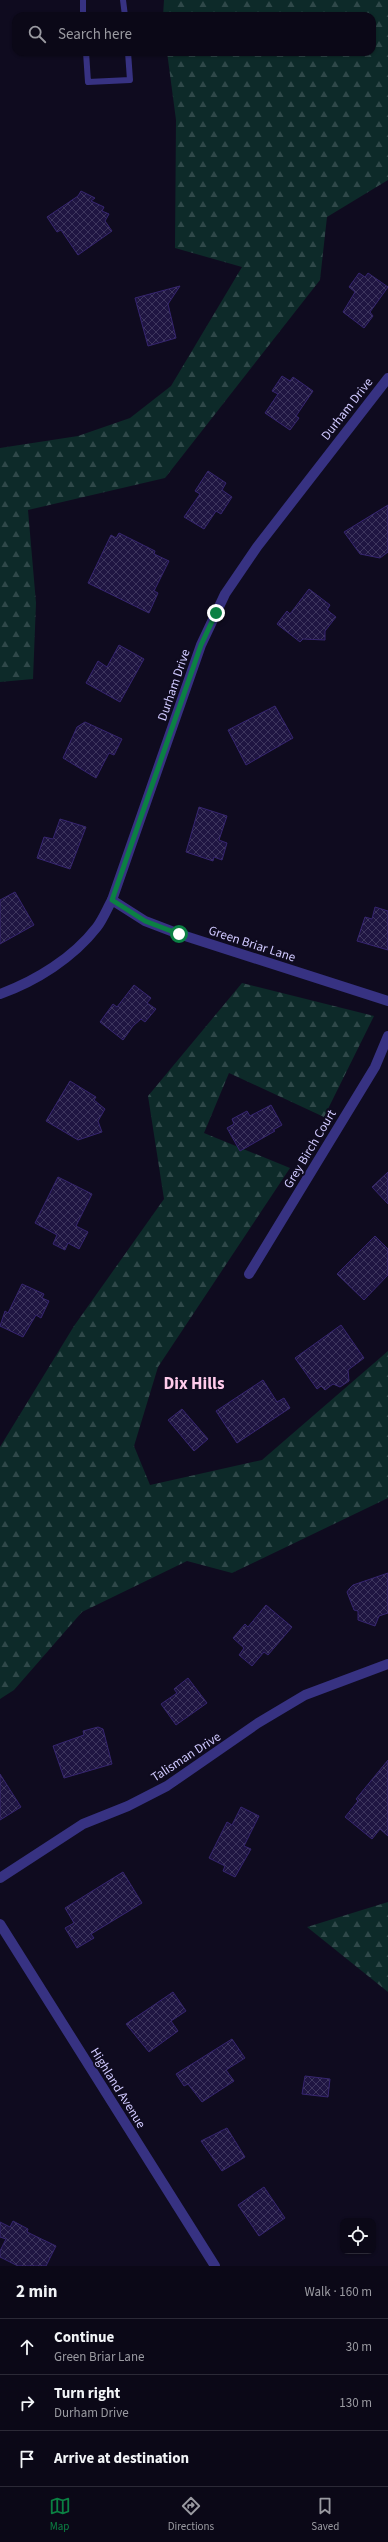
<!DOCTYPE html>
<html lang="en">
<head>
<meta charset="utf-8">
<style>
	:root { --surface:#0b0817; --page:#141120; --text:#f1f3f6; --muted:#9a9aa1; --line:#2b2936; --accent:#0b8043 }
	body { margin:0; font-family:"Source Sans 3",sans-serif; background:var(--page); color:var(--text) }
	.controls { position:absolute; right:12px; bottom:12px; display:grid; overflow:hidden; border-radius:8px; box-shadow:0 1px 3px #0004 }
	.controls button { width:36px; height:36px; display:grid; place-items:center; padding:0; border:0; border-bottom:1px solid var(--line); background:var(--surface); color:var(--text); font:20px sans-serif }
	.stop { position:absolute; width:12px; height:12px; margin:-9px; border:3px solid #0b8043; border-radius:50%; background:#fff }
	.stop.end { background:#0b8043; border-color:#fff; box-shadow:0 1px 4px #0008 }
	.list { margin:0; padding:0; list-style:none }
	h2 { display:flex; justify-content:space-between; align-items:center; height:52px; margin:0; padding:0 16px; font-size:17px }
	h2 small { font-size:13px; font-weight:400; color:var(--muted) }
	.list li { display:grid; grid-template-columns:26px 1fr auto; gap:12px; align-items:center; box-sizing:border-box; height:56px; padding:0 16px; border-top:1px solid var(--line) }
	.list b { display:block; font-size:15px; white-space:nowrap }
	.list p { margin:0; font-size:13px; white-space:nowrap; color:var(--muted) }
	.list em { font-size:13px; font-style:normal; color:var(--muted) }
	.icon { flex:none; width:22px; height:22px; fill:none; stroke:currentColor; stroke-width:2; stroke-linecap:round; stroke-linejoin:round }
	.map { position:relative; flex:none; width:388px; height:2266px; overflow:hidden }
	.search { position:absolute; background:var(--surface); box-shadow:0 1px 3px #0004; left:12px; right:12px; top:12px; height:44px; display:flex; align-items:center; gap:10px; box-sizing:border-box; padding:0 14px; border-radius:12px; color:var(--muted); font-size:15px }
	.sheet { height:220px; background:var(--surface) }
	nav { display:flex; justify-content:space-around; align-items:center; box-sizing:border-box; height:56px; border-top:1px solid var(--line); background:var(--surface); font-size:11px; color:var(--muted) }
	nav a { display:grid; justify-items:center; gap:2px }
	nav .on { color:var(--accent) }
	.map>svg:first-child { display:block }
	.forest { fill:url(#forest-firs) }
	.building { fill:url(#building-cross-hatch); stroke:#36256f }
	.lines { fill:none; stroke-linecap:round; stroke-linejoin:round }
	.lane { stroke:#373282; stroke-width:6 }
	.street { stroke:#373282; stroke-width:10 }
	.route { stroke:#0b8043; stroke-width:5 }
	.labels { text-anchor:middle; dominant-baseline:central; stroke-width:4; stroke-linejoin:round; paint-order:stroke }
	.street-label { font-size:13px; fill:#d0c9ff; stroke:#0f0b1f }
	.district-label { font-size:17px; font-weight:bold; fill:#ffcbeb; stroke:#0f0b1f }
</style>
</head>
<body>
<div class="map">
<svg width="388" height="2266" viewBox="0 0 388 2266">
	<defs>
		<pattern id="forest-firs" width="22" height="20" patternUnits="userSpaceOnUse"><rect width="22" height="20" fill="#0d2a29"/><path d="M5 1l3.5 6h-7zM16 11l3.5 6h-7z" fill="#2f4849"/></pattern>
		<pattern id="building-cross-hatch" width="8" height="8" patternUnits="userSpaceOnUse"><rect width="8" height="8" fill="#1f1542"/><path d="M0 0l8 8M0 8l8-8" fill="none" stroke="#3e365e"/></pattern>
	</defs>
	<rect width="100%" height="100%" fill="#0f0b1f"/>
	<g class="forest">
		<path d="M164,0H388V180L327,217L320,280L165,478L28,510L36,603L33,679L0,682V448L78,436L130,418L171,386L242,267L175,248L176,120L167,52H372V16H163Z"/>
		<path d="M242,983L374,1016L324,1117L229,1073L204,1133L290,1168L158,1367L134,1446L150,1485L262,1460L388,1351V1498L232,1573L187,1561L82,1612L14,1690L0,1699V1447L74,1326L164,1199L148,1096Z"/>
		<path d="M388,1902V1992L307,1927Z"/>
	</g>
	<g class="building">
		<path d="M81,191L95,198L91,201L104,207L102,211L109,214L105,221L112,231L78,255L61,230L57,232L47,217L78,196Z"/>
		<path d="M359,273L365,277L368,273L388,287L370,312L373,316L364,328L343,312L355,292L349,287Z"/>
		<path d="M180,286L168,304L176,338L148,346L135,298Z"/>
		<path d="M282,376L290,381L293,377L313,391L296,416L299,418L290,430L265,413L278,394L272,391Z"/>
		<path d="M208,471L226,483L222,490L232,497L221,514L216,511L204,529L184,517L200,494L195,491Z"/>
		<path d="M388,505V552L380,558L360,554L344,532Z"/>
		<path d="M119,533L155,551L154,554L169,561L154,591L158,593L149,613L88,583L111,535L116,538Z"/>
		<path d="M309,589L330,605L327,610L336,617L325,631V640L303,639L300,642L277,624L287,611L290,614Z"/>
		<path d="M119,645L144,659L120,702L86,683L98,661L107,667Z"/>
		<path d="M275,706L293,738L246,765L228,730Z"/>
		<path d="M85,722L122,739L114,755L109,753L96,778L63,758L77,727Z"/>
		<path d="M199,807L227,816L219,840L227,843L222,860L214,857L213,861L186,852Z"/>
		<path d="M60,819L86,827L70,869L37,858L44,837L53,839Z"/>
		<path d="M15,892L34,925L0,944V900Z"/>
		<path d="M375,907L388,911V950L357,941L365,917L372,919Z"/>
		<path d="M134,985L151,998L147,1003L156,1009L145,1022L141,1019L133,1026L123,1040L100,1022L113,1004L117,1007Z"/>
		<path d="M70,1081L96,1097L94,1100L105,1109L98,1121L102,1132L78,1140L46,1121Z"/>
		<path d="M271,1105L282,1125L273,1130L275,1131L240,1151L227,1128L234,1124L232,1119L247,1111L250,1116Z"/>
		<path d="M388,1172V1204L372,1187Z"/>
		<path d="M58,1177L92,1194L76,1226L88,1232L79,1249L68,1243L65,1250L53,1244L57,1235L35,1223Z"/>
		<path d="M375,1236L388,1249V1275L364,1300L337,1274Z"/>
		<path d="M22,1284L44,1294L42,1298L49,1301L41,1318L36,1315L23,1337L0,1326L5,1311L8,1313Z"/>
		<path d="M341,1325L364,1358L348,1370L349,1381L340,1387L333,1384L325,1390L321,1386L317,1389L295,1358Z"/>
		<path d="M263,1380L277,1402L284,1398L290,1408L237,1443L216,1411Z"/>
		<path d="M182,1409L208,1439L194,1451L168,1420Z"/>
		<path d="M388,1573V1613L379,1616L375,1626L358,1620V1611L354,1610L347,1592L349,1589L353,1585Z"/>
		<path d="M266,1605L292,1627L268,1655L264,1652L252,1666L239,1655L244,1648L233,1638L245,1624L248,1627Z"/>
		<path d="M188,1678L207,1703L176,1725L161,1704L177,1693L174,1689Z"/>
		<path d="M98,1727L103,1729L112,1764L64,1778L53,1746L84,1735L83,1731Z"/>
		<path d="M388,1760V1836L380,1829L372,1839L345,1817L358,1801L356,1799Z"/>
		<path d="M0,1774L21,1807L0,1820Z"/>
		<path d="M241,1807L259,1816L244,1846L251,1849L235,1877L223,1871L225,1866L209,1858L227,1822L232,1825Z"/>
		<path d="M123,1872L142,1903L91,1934L94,1938L77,1948L65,1928L74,1923L65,1908Z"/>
		<path d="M173,1992L186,2011L171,2021L178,2031L149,2052L126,2024Z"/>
		<path d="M232,2039L245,2058L226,2070L234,2081L202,2102L188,2084L184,2086L176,2074Z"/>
		<path d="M305,2076L330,2079L328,2097L302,2094Z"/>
		<path d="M227,2128L245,2157L222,2171L201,2141Z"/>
		<path d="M264,2187L285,2218L259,2236L238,2205Z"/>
		<path d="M13,2221L28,2229L27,2232L56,2246L46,2266H18L0,2257V2251L6,2239L0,2237V2222L10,2227Z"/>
	</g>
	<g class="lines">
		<g class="lane">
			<path d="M123,0L125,16"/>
			<path d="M83,16V0"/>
			<path d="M86,52L88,82L130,80L128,52"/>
		</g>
		<g class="street">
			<path d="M112,900L145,921L179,934L388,1001"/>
			<path d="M0,994C36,981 73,958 97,927C103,919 107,909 112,900L201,645L225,594L257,547L388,378"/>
			<path d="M249,1274L375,1067L388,1036"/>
			<path d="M0,1878L83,1824L128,1806L167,1786L258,1723L305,1695L388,1664"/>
			<path d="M0,1924L215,2266"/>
		</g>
	</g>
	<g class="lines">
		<path class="route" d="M179,934L145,921L112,900L201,645L216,613"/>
	</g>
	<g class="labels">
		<g class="street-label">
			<text transform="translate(347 409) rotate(-52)">Durham Drive</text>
			<text transform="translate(174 685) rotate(-71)">Durham Drive</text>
			<text transform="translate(252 944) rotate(18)">Green Briar Lane</text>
			<text transform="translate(310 1149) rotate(-59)">Grey Birch Court</text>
			<text transform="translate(186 1757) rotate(-33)">Talisman Drive</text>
			<text transform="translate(118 2088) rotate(58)">Highland Avenue</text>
		</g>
		<g class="district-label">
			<text x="194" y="1384">Dix Hills</text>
		</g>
	</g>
</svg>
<div class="controls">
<button><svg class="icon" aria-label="locate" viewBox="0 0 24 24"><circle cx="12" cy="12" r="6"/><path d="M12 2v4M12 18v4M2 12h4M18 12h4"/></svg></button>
</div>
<div class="stop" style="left:179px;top:934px"></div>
<div class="stop end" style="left:216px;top:613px"></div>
<div class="search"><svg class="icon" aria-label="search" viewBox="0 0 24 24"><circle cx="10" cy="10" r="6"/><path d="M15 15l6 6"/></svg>Search here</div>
</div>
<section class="sheet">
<h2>2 min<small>Walk · 160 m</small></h2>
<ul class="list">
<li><svg class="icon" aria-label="ahead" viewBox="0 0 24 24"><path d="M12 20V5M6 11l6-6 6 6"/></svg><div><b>Continue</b><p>Green Briar Lane</p></div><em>30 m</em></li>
<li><svg class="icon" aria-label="right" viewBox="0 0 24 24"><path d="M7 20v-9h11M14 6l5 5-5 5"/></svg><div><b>Turn right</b><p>Durham Drive</p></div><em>130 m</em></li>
<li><svg class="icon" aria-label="arrive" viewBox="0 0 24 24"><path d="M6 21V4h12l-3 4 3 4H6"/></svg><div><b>Arrive at destination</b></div></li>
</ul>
</section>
<nav>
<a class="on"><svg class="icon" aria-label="map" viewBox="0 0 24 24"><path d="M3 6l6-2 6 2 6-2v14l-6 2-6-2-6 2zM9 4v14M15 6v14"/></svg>Map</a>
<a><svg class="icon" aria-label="directions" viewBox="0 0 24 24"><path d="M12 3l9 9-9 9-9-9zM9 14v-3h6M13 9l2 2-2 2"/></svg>Directions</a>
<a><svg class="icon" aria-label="saved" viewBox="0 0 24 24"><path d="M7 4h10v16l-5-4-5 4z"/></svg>Saved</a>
</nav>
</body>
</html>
